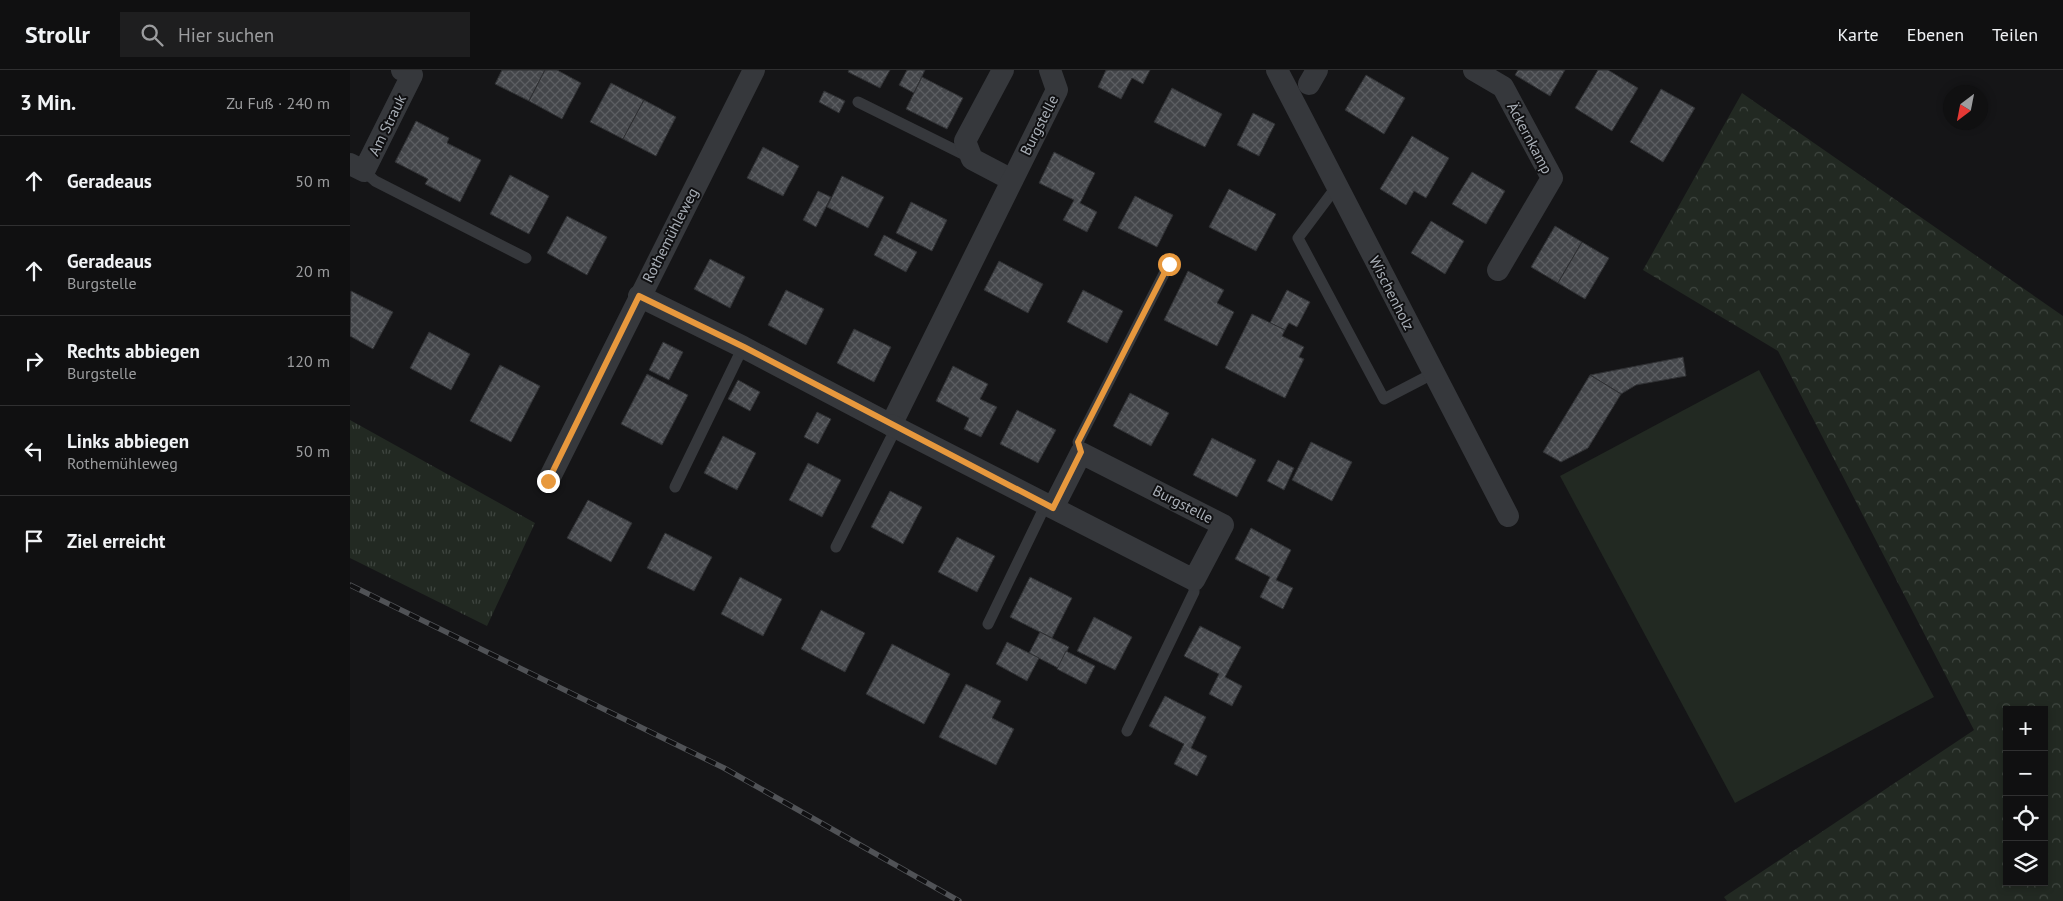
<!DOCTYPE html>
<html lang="de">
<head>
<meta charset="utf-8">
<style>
	:root { --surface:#101011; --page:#1e1e1f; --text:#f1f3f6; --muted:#9c9d9f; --line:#303031 }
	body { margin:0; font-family:"PT Sans",sans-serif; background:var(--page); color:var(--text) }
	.controls { position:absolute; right:15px; bottom:15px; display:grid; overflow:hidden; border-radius:0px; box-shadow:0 2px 8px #0003 }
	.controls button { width:45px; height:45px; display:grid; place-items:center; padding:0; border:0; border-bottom:1px solid var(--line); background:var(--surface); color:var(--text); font:25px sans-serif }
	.compass { position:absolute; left:1593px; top:15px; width:45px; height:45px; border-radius:50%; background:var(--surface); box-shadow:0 2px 8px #0003; rotate:212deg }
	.stop { position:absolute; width:15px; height:15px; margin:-11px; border:4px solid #e7983d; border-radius:50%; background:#fff }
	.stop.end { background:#e7983d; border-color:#fff; box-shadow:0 1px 5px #0008 }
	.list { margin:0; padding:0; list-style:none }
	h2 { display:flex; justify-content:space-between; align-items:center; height:65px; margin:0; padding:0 20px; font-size:21px }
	h2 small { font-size:16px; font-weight:400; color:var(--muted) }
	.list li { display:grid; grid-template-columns:32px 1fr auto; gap:15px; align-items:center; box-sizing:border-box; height:90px; padding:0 20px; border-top:1px solid var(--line) }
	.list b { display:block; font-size:19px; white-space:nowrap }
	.list p { margin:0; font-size:16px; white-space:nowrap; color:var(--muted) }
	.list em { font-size:16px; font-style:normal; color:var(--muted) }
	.icon { flex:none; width:28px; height:28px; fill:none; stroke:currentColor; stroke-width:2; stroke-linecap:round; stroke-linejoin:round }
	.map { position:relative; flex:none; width:1713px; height:831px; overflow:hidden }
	header { display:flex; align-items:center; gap:30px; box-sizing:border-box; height:70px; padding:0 25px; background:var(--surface); border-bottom:1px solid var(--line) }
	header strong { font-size:24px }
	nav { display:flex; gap:28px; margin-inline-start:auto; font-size:18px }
	.search { width:350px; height:45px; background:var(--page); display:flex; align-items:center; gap:12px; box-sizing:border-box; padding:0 18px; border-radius:0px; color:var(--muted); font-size:19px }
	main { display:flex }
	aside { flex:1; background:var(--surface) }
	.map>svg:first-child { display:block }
	.grass { fill:url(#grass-tufts) }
	.forest { fill:url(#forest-crowns); fill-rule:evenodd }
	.pitch { fill:#222922 }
	.building { fill:url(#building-cross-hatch); stroke:#2f3033 }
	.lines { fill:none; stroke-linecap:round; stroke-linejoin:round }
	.service { stroke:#36383c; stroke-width:11 }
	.minor { stroke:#36383c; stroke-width:22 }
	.rail-casing { stroke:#505256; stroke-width:5.5 }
	.rail { stroke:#101012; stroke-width:4; stroke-dasharray:11; stroke-linecap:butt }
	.route { stroke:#e7983d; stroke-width:6 }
	.labels { text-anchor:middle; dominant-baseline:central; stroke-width:4; stroke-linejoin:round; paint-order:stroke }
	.street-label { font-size:15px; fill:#a8aeb6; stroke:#101012 }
</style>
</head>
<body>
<header>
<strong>Strollr</strong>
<div class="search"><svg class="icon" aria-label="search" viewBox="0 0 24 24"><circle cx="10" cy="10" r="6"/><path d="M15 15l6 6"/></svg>Hier suchen</div>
<nav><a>Karte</a><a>Ebenen</a><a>Teilen</a></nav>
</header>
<main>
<aside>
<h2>3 Min.<small>Zu Fuß · 240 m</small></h2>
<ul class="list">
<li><svg class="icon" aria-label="ahead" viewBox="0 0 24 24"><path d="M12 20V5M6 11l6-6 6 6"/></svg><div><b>Geradeaus</b></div><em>50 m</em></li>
<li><svg class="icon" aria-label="ahead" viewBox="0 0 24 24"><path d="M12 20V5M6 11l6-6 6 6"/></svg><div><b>Geradeaus</b><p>Burgstelle</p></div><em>20 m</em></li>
<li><svg class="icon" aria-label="right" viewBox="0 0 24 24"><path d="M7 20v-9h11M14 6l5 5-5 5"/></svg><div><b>Rechts abbiegen</b><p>Burgstelle</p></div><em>120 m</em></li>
<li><svg class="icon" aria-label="left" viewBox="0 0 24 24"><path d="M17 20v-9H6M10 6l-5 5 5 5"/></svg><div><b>Links abbiegen</b><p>Rothemühleweg</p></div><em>50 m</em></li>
<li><svg class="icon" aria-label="arrive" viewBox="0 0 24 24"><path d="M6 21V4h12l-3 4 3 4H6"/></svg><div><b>Ziel erreicht</b></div></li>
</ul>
</aside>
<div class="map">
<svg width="1713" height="831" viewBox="0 0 1713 831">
	<defs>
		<pattern id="grass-tufts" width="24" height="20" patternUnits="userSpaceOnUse" patternTransform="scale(1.25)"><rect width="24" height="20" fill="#222922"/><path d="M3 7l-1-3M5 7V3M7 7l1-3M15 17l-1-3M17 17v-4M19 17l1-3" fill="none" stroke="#3f4640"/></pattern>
		<pattern id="forest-crowns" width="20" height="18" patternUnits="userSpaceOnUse" patternTransform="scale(1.25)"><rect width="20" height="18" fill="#222922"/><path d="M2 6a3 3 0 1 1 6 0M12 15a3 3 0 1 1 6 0" fill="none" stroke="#3f4640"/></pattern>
		<pattern id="building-cross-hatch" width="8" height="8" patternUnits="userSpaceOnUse" patternTransform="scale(1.25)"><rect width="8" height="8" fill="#44464a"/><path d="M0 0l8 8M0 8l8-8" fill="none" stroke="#5c5e62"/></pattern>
	</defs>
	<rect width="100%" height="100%" fill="#151517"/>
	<path class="grass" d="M0,350L185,453L137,556L0,488Z"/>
	<path class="forest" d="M1392,23L1713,246V831H1377L1374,827L1624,660L1428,281L1293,200ZM1657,640H1694V812H1657Z"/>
	<path class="pitch" d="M1409,300L1584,627L1385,733L1210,406Z"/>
	<g class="building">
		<path d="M152,0H195L179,31L145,14Z"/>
		<path d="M195,0H207L231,13L212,49L179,31Z"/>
		<path d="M499,0H540L530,18L498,2Z"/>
		<path d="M557,0H575L564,23L549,15Z"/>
		<path d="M756,0H800L793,14L782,8L771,29L748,17Z"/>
		<path d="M1168,0H1215L1200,26L1165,5Z"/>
		<path d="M1248,0H1258L1288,18L1262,61L1225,38Z"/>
		<path d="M1016,5L1055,28L1034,64L995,40Z"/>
		<path d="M572,7L613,28L597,59L556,39Z"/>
		<path d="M261,13L294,30L273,69L240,52Z"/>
		<path d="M822,18L872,44L855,77L804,52Z"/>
		<path d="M1311,19L1345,38L1313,92L1280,72Z"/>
		<path d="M474,21L495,31L489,43L469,32Z"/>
		<path d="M294,30L326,47L306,86L273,69Z"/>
		<path d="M903,43L925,54L909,86L887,75Z"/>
		<path d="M66,51L99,68L97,73L131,90L110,132L75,114L78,109L45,92Z"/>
		<path d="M1062,66L1099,88L1076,128L1064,121L1056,135L1030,119Z"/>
		<path d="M413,77L449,96L433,126L397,108Z"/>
		<path d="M704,82L745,103L730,133L747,142L737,162L713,150L724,130L689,113Z"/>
		<path d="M1122,102L1155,121L1136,154L1102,134Z"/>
		<path d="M160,105L199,126L179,164L140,144Z"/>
		<path d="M492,106L534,127L518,158L477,137Z"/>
		<path d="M879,119L926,144L906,181L859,157Z"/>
		<path d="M468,121L481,127L466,157L453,150Z"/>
		<path d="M785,126L823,145L807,177L768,158Z"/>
		<path d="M561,132L597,150L582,181L546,163Z"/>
		<path d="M217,146L257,167L237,205L197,183Z"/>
		<path d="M1081,151L1114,171L1095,204L1061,183Z"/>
		<path d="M1205,156L1232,172L1208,213L1181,197Z"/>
		<path d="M534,165L567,182L556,202L524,185Z"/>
		<path d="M1232,172L1259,188L1235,229L1208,213Z"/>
		<path d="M360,189L395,207L380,238L344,219Z"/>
		<path d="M649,191L693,214L678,243L634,220Z"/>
		<path d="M838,201L874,220L867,233L884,242L867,276L814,250Z"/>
		<path d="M436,220L474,239L456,275L418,255Z"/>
		<path d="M733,220L773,241L757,273L717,252Z"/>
		<path d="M937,220L960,232L947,257L939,253L935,260L920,253Z"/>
		<path d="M1,221L43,242L23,279L0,266Z"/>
		<path d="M902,244L935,260L932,266L954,277L949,287L954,289L935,328L875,298Z"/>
		<path d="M504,259L541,277L524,312L487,293Z"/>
		<path d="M79,262L120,284L101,320L60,298Z"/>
		<path d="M313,272L333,282L319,310L299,300Z"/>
		<path d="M1333,287L1336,306L1286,315L1271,324L1240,305Z"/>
		<path d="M150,295L190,316L161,372L120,351Z"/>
		<path d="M603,296L638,314L630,329L647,337L631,367L614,359L619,348L586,331Z"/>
		<path d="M297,304L338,325L312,375L271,354Z"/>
		<path d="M1240,305L1271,324L1238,378L1211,392L1193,382Z"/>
		<path d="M388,310L410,322L400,341L378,329Z"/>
		<path d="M780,323L819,343L801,376L763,356Z"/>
		<path d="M667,340L706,360L688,393L650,374Z"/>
		<path d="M467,342L481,349L468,374L454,367Z"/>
		<path d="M373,366L406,383L387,420L354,403Z"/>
		<path d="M862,368L906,390L887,427L843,405Z"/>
		<path d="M961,372L1002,392L982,431L942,410Z"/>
		<path d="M928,390L944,398L934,420L917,411Z"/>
		<path d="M458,393L491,410L472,447L439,430Z"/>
		<path d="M540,421L572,437L553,474L521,457Z"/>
		<path d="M238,430L282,453L261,492L217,468Z"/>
		<path d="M901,458L941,480L926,510L943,518L933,539L910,527L920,507L885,489Z"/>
		<path d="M315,463L362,487L344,521L297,498Z"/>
		<path d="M607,467L645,486L627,522L588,502Z"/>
		<path d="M390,507L432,529L413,566L371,544Z"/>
		<path d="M680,507L722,528L702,568L660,547Z"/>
		<path d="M471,540L515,563L495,602L451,579Z"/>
		<path d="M744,547L782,567L765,600L727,581Z"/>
		<path d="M850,556L891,577L875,607L892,616L882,636L859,624L869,604L834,586Z"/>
		<path d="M690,562L719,577L708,598L679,583Z"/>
		<path d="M657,572L689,588L677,611L646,594Z"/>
		<path d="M542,574L600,604L574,654L516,624Z"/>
		<path d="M716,581L745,596L736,614L707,599Z"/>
		<path d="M616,614L651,631L642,648L664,659L646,695L589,667Z"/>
		<path d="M815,626L856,647L841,678L857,686L847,706L824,694L834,674L799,656Z"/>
	</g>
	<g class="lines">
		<g class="service">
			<path d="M508,32L621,88"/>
			<path d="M14,101L25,111L176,188"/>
			<path d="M987,116L948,168L1034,329L1084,303"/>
			<path d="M731,383L728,372L819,194"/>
			<path d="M325,417L393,277"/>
			<path d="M486,477L546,358"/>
			<path d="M638,554L696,434"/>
			<path d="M777,661L844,522V510"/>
		</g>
		<g class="minor">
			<path d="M653,0L615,71L622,89L662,110"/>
			<path d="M927,0L1158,446"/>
			<path d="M1124,0L1153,17L1202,108L1148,200"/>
			<path d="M959,14L967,0"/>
			<path d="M0,94L14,101L62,5L52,0"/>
			<path d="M289,226L393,277L541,355L707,20L700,0"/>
			<path d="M541,355L844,510L873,455L731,383L703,438"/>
			<path d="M198,411L404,0"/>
		</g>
		<defs>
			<path id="rail" d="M0,515L374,698L609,831"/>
		</defs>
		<use href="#rail" class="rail-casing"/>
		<use href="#rail" class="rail"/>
	</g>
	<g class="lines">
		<path class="route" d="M198,411L289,226L394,277L703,438L731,382L728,372L819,194"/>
	</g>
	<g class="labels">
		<g class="street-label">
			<text transform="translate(37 55) rotate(-64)">Am Strauk</text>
			<text transform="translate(689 55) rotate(-63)">Burgstelle</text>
			<text transform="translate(1180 68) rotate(62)">Äckernkamp</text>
			<text transform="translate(320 165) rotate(-63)">Rothemühleweg</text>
			<text transform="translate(1042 223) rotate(63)">Wischenholz</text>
			<text transform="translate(833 434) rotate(27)">Burgstelle</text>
		</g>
	</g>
</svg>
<div class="controls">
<button>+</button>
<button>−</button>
<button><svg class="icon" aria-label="locate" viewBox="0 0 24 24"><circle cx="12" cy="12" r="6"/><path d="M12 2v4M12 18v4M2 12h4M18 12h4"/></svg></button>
<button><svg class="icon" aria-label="layers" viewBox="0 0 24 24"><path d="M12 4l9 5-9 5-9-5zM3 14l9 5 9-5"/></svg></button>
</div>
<svg class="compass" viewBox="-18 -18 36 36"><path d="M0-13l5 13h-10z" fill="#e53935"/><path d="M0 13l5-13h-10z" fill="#9c9d9f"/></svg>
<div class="stop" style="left:819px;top:194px"></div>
<div class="stop end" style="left:198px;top:411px"></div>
</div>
</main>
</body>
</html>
